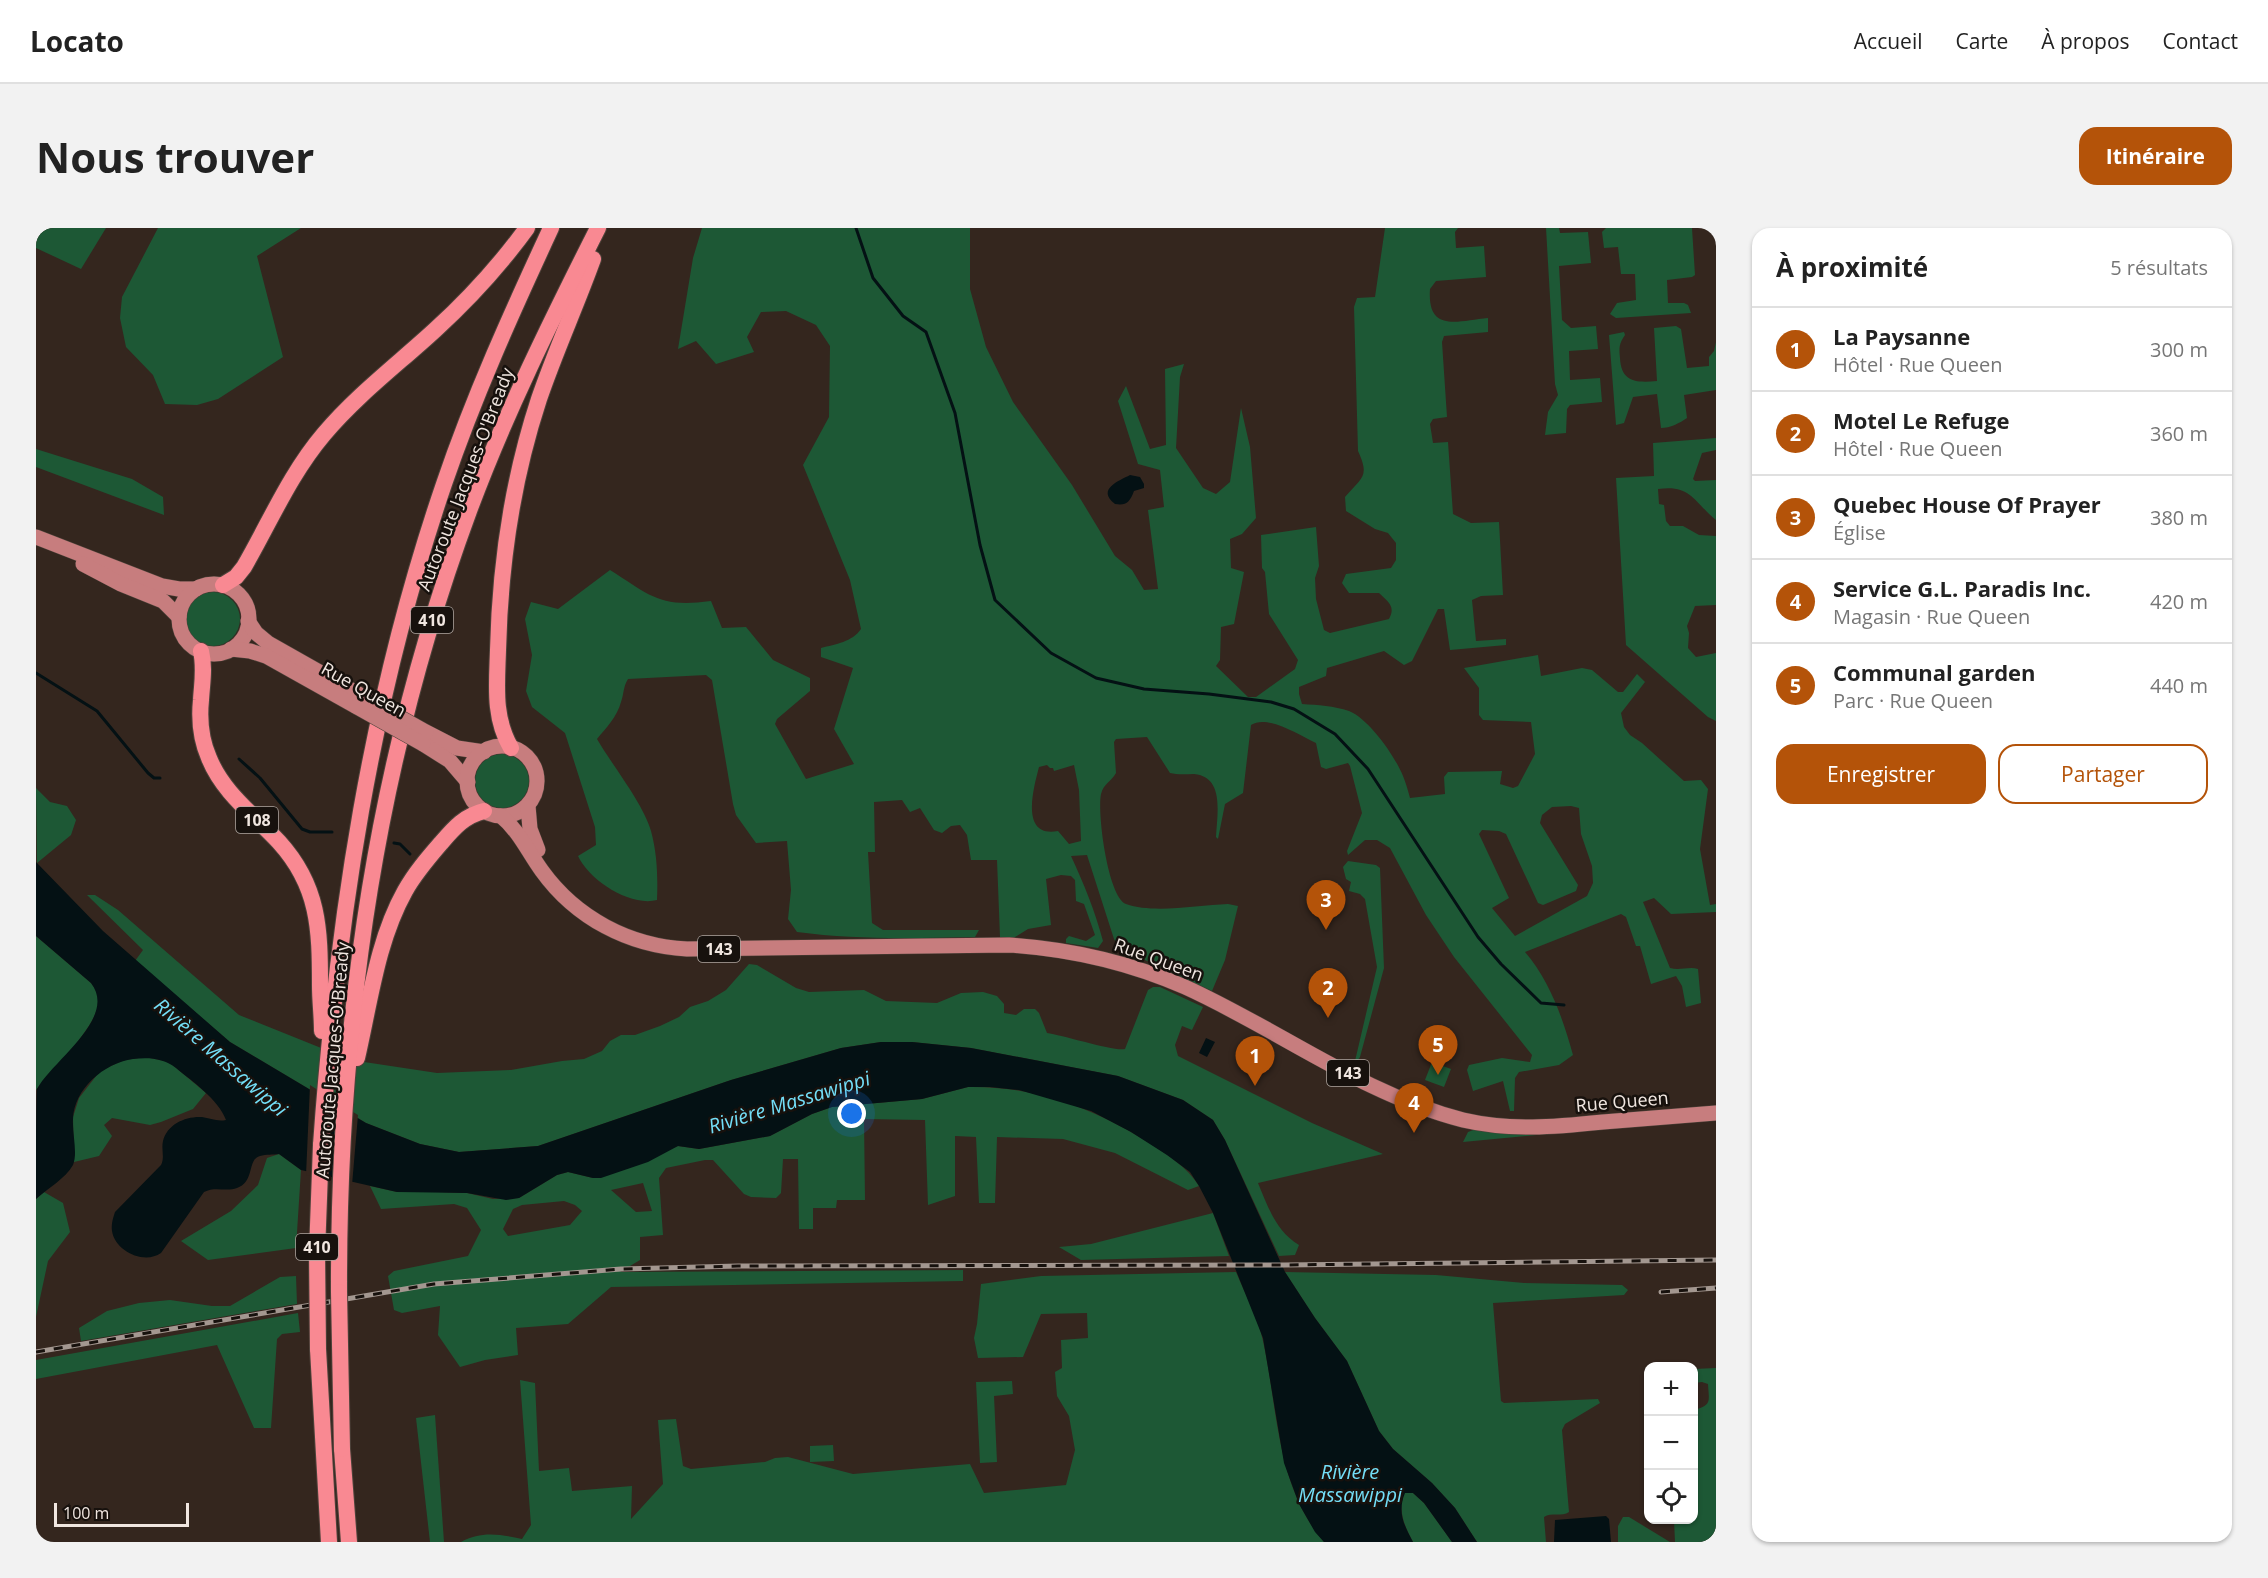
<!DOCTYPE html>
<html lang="fr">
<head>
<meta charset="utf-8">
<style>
	:root { --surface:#fff; --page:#f2f2f2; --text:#222; --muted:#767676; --line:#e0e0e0; --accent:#b45309 }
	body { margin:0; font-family:"Open Sans",sans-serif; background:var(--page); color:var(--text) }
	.controls { position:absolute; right:18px; bottom:18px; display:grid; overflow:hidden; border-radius:12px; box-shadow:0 2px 4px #0004 }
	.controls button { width:54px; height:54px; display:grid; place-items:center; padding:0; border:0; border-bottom:2px solid var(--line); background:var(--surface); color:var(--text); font:30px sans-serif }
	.scale { position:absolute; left:18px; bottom:15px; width:135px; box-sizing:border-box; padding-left:6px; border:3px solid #f0e6e0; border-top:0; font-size:16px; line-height:21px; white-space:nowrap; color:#f0e6e0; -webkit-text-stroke:4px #17110d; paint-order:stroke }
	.you { position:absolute; left:816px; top:886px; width:21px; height:21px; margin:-15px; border:4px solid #fff; border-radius:50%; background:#1a73e8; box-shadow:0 0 0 9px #1a73e833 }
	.badge { display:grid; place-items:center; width:39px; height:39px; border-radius:50%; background:var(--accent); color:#fff; font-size:20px; font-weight:700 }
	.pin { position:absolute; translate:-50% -50px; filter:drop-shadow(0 2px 3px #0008) }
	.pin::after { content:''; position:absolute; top:32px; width:21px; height:18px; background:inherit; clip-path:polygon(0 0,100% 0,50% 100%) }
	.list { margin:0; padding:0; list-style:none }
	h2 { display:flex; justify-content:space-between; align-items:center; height:78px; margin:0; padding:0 24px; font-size:26px }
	h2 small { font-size:20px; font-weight:400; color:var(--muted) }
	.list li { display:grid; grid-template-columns:39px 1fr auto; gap:18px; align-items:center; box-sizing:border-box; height:84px; padding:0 24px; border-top:2px solid var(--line) }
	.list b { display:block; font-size:22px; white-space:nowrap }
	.list p { margin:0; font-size:20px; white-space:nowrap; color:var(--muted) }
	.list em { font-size:20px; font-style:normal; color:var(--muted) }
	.actions { display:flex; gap:12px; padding:18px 24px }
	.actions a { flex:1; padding:14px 0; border:2px solid var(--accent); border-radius:18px; text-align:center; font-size:21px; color:var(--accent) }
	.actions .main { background:var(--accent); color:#fff }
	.icon { flex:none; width:33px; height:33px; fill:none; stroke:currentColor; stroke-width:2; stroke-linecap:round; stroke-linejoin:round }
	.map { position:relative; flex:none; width:1680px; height:1314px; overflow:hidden; border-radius:18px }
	header { display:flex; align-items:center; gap:36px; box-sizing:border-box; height:84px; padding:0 30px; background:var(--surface); border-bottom:2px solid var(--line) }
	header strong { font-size:28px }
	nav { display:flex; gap:33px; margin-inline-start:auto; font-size:21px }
	.intro { display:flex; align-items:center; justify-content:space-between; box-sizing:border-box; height:144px; padding:0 36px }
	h1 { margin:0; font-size:42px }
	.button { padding:15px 27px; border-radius:18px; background:var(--accent); color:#fff; font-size:21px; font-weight:700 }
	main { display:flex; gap:36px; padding:0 36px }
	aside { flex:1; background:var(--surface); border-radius:18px; box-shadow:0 2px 4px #0004 }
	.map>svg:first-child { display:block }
	.green { fill:#1d5835; fill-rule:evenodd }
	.water { fill:#041114 }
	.pier { fill:#34261e }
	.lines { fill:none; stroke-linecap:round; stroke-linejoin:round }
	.stream { stroke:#041114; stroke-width:3 }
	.major-casing { stroke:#4e433b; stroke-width:16 }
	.highway-casing { stroke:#4e433b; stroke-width:18 }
	.major { stroke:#c77d7e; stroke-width:15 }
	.highway { stroke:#f98992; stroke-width:16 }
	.rail-casing { stroke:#a39790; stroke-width:5 }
	.rail { stroke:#17110d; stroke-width:3; stroke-dasharray:9; stroke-linecap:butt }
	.major-bridge-casing { stroke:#4e433b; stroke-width:16; stroke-linecap:butt }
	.highway-bridge-casing { stroke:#4e433b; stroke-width:18; stroke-linecap:butt }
	.major-bridge { stroke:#c77d7e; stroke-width:15 }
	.highway-bridge { stroke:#f98992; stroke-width:16 }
	.labels { text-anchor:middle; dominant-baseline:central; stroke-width:5; stroke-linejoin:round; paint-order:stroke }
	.shield { fill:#17110d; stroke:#afa6a1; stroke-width:1.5 }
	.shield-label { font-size:16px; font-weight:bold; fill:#f0e6e0 }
	.street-label { font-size:18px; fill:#f0e6e0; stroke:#17110d }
	.water-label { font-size:20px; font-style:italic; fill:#73def7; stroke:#17110d }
</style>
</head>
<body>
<header>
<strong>Locato</strong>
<nav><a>Accueil</a><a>Carte</a><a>À propos</a><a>Contact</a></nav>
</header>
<div class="intro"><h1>Nous trouver</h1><a class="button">Itinéraire</a></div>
<main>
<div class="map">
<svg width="1680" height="1314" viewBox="0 0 1680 1314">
	<rect width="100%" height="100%" fill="#34261e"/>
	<g class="green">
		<path d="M0,0H70L45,41L0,20Z"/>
		<path d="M122,0H265L221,28L247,129L182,171L161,177L129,176L117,147L90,119L84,90L86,69Z"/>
		<path d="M666,0H934V61L950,119L977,174L1036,257L1079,328L1096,342L1108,362L1122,361L1112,282L1128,279L1124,242L1102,236L1082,173L1090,158L1114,221L1130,217L1129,141L1148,136L1144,149L1140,220L1167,260L1180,266L1194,254L1205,180L1214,219L1220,290L1206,306L1194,311L1195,340L1208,344L1198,396L1185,399L1184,432L1180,438L1212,469H1220L1259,441L1262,432L1233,386L1229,344L1226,340L1225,307L1280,299L1283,338L1279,350L1280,371L1288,402L1294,405L1353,391C1360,378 1352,374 1343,365H1313L1306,355L1310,346L1355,340L1360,332V315L1352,305L1339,301L1310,283L1309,269C1326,249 1334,249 1322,223L1318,79L1321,70L1339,69L1349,0H1422L1419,4L1420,20L1448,18L1450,49L1400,53L1394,61C1391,105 1421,93 1452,90V104L1408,108L1406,114L1411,189L1397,191L1394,196L1397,215L1412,214L1417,286L1435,295L1463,294L1467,367L1445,368L1436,372L1440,413L1470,411V417L1414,422L1408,381H1402L1376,433L1368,437L1348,423L1291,440L1290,448L1263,459V466L1266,476C1282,477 1298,478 1313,483C1333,491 1359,528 1367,548C1370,555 1372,563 1374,570L1409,566L1408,549L1412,544L1466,543L1464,556L1477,560L1482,558L1499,526L1495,494L1447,492L1443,487V460L1428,440L1502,427L1505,448L1546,440L1556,442L1582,464H1587L1601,446L1609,454L1585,485L1588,499L1594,507L1606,515L1648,553L1665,552L1672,561L1664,621L1674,677L1680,676V684L1635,686L1618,670L1607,674L1634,740C1644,743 1653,738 1662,741L1665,775L1650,779L1646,758L1640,748L1615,756L1604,718H1600L1590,689L1585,686L1489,724C1514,753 1527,791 1537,827L1523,837L1483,844L1479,850L1478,883H1474L1467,853L1437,863L1431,842L1433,837L1466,830L1494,834L1496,827L1418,729L1390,687L1354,620L1341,612H1329L1312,627L1311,623L1326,585L1314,538L1312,535L1290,541L1285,539L1280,515C1263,507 1231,486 1215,497L1207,565L1189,576L1182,611L1180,609C1181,586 1189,549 1158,546C1150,546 1142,547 1134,545L1111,509L1080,511L1078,514L1080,545C1075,554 1068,555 1065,566C1061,585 1072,669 1090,676C1118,686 1162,677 1192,676L1202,678L1189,732L1176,763L1083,720L1078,711L1051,627L1035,628C1048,656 1059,683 1067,713L1062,720L1030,715V711L1033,708L1050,713L1059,707L1048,676L1040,673L1039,652L1035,648L1025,647L1010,651L1015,697L992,701L979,709H964L961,632H935L931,607L924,597L915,598L906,605L898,602L884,580L874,584L866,572L838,574L839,624H832L836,695L847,702H943L939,709C879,710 820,712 761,704L752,691L755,662L751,613L720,615L700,587L697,576L676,452L670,447L592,451C587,459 588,466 585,474C581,489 570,500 561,511C576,537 607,575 615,603C621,625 622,648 621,672C594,679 553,652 542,628L560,617L559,599L529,505L496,479L490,463L496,427L489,391L495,374L522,381L574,342C615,368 624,380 675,373L686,400L710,399L737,432L774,450V463L741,491L739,496L770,551L818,536L798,501L817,440L785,429V420C800,416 816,414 825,401L814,352L767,237L793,189L794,118L780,97L750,83L725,84L711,109L718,124L680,136L660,113L642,121L657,30ZM1011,537L1014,540H1017L1018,543L1038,537L1043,562L1045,613L1033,616L1022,603C984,610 997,562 1003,539ZM1535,578L1543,580L1545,606L1556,638L1557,655L1551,668L1479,708L1456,680L1473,670L1443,606L1446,602L1463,603L1470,606L1502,675L1507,677L1540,663L1542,657L1504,595L1506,587L1516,579Z"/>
		<path d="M1510,0H1523L1524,5L1552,4L1555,35L1523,38L1526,92L1535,100L1560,98L1562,121L1533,123L1534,152L1564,150L1566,174L1534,177L1531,181L1530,205L1509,207L1512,184L1522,167L1519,156Z"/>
		<path d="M1570,0H1656L1659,47L1656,49L1631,52L1632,75H1648L1652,77L1655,85L1580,90L1574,86L1581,75L1600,72L1599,46H1585L1582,19L1568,20L1566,4Z"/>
		<path d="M1640,98L1645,101L1651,140L1673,138V129L1678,123L1680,114V162L1648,167L1651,190C1644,195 1634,200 1625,200L1621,166L1597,169L1588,195L1580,197L1573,107L1588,104L1589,107C1583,116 1583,119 1584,130C1585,154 1600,155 1621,153L1618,100Z"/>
		<path d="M1680,210V222L1666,225L1657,251L1659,253L1680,252V292C1658,274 1655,256 1622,261L1623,276L1628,277L1630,293L1634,298H1647L1663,307L1680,308V377L1659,378L1651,398L1653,405L1652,420L1660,429L1680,425V493L1672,489L1590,417L1580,250L1618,248L1617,215Z"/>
		<path d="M0,221L96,251L127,269L128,287L0,239Z"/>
		<circle cx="177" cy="391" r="27"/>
		<circle cx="466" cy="553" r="27"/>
		<path d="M0,560L14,574L31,578L40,592L35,607L1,635Z"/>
		<path d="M1312,633L1340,637L1344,640L1348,740L1324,829L1320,835L1319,833L1341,739L1329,671L1324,666L1313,663L1315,654L1310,651L1307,639Z"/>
		<path d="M51,667H59L82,682L203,787L315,832L401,845L475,842L526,833L548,831L566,823L574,813L585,807H599L624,798L643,789L654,779L672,773L690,762L713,736L721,737L760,760L773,764L828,762L850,773L901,775L925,765L947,764L961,768L968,776V785L980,787L988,781H999L1003,785L1011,805C1026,807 1080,824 1089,821L1112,762L1117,759H1124L1167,779L1156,802L1146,798L1139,817L1142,828L1276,895L1347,926L1222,955C1232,979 1240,1003 1263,1017L1259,1027L1243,1028L1189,912L1177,892L1147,872L1082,848L935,820L876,814H845L805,820L695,852L502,918L423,924L384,916L330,895L194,814L99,733L107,722Z"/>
		<path d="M0,708L55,755C60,761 63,767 62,776C60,799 16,843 0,862Z"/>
		<path d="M110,829L133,834L170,865L157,881L125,894L114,897L76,890L68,897L76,908L63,928L38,934L37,889L43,870L64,843L88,832Z"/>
		<path d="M1396,834L1415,841L1408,859L1389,852Z"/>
		<path d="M932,859C1000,858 1058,880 1115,916C1133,928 1151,939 1163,958L1152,962L1079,925L1027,911L961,909L959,975H943L940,909L919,908V968L892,977L889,892L828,891L829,972H801L800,980H777V1001H763L762,931H747L745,965L740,970L715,969L708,966L677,932H669L630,940L623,950L627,1007L604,1009V1032L584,1044L927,1042V1053L575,1059L532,1096L480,1100L482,1127L449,1132L424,1139L402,1107L404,1078L366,1085L358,1082L352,1048L358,1043L432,1028L445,1002L431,980L418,976L345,981L334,958L361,964H403L431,965L457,971L483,970L521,947L532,944L557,950L642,918L663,921L734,908L776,886L796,879L886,871ZM607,955L616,983L600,984L575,962ZM528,973L539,977L546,983L534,997L472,1008L467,1001L477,981L486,977Z"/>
		<path d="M1440,901L1486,906H1511L1427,914L1432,904Z"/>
		<path d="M243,926L265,942L260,1020L172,1032L145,1013L195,983L222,957L231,930Z"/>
		<path d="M8,964L27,975L34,1004L12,1033L0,1089V971Z"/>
		<path d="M1177,985L1193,1028L1045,1032L1023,1019L1055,1016Z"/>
		<path d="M1200,1044C1209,1066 1222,1089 1227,1113C1242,1181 1240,1258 1288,1314H425C445,1303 463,1306 486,1311L495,1297L484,1152L499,1155L503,1243L533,1240L536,1263L596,1258L595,1291L627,1256L622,1192L640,1191L647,1238L655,1241L729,1234L739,1230L752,1229L817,1246L934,1236L948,1265L1030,1257L1039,1222L1033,1188L1021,1168L1019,1144L1026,1140L1025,1112L1052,1110L1051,1085L1005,1086L987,1129L942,1130L938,1110L941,1096L945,1056L1005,1048Z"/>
		<path d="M1249,1044L1400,1047L1488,1055L1586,1057L1592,1062L1588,1067L1457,1075L1465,1173L1468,1175L1562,1171L1564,1175L1529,1196L1526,1202L1533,1284C1526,1289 1515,1284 1508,1289L1510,1314H1441L1419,1280L1396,1255L1357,1221L1343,1203L1311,1133L1279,1090Z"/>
		<path d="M260,1048L261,1076L45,1113L43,1100L71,1083L103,1075L134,1072L176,1078H194L244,1049Z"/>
		<path d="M262,1085L264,1104L246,1106L241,1111L235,1200H218L181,1117L0,1151V1132Z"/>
		<path d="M1680,1140V1314H1639L1638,1292H1658V1182C1676,1177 1673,1174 1672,1156L1666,1154L1658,1155V1141Z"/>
		<path d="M976,1153L977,1166L958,1168L961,1234L944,1235L940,1154Z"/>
		<path d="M399,1187L408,1314H394L380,1190Z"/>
		<path d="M797,1217L798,1233L774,1234V1218Z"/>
		<path d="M1368,1265H1377L1388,1275L1416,1314H1377C1368,1297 1362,1284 1368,1265Z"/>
		<path d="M1587,1289H1593L1634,1314H1582V1298Z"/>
	</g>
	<g class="water">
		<path d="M1094,247L1104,249L1108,256V260L1098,263C1094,274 1090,278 1079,276C1060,261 1083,253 1094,247Z"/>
		<path d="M0,634L67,703L194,814L330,895L384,916L423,924L502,918L695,852L805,820L845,814H876L935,820L1082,848L1147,872L1177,892L1189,912L1249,1044L1279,1090L1311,1133L1343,1203L1357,1221L1396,1255L1419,1280L1441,1314H1416L1388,1275L1377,1265H1369C1361,1284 1368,1297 1377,1314H1288L1279,1304L1263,1276L1248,1235L1227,1110L1177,985L1163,958L1154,944L1131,927L1095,904L1055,883L983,862L954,859H932L886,871L796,879L776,886L734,908L663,921L642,918L612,934L565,950H557L532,944L521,947L483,970L470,972L431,965L361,964L265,942L243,926C237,927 230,926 224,928C211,931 219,954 201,960C190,964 179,958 168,964L125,1025C108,1037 79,1023 76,1003C75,996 77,990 79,984L125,937C129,929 125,922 127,913C131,896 150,888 166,889C174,890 181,894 190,892C182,871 157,854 140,840C128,830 112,829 97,831C68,835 38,861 37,891C36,905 42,925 37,937C30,950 11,961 0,971C0,955 0,868 1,861C17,832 82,790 55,755L0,708Z"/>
		<path d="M1170,810L1179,814L1171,829L1163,825Z"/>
		<path d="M1570,1288L1573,1291L1575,1314H1518L1519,1292Z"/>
	</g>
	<g class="pier">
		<path d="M274,857L296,871L292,952L270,947Z"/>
		<path d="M301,874L322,887L316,957L296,953Z"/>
	</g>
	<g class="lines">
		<g class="stream">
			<path d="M820,0L837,50L867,88L890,104L919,185L944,317L959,372L1015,425L1060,450L1108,461L1173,466L1235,474L1258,481L1299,506L1332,541L1442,709L1465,736L1505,775L1528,777"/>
			<path d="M0,445L61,483L112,545L118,550H124"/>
			<path d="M203,531L224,550L266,601L274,604H296"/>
			<path d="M358,615L364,616L374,626"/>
		</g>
		<defs>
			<g id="major">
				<path d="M0,309L126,358L143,361H160"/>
				<path d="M47,336L85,356L127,373L143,389"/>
				<circle cx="178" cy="391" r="35"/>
				<path d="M212,393L220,405L232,415L324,467"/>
				<path d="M195,421L214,423L230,428L321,479"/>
				<path d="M390,504L421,520L448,524"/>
				<path d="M387,516L414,533L432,554"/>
				<circle cx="466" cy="553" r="35"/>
				<path d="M492,578L494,601L502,622"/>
				<path d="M465,588C484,604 492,624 506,643C540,690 593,718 651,721L973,717C1034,721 1092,734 1149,759C1242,801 1326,866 1427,892C1474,903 1519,899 1567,894C1605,891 1642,888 1680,885"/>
			</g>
			<g id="highway">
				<path d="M187,357L200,349L208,339C234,294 254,246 288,206C321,167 362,136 399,102C433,71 464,37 491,0"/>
				<path d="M165,423C169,440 166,455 165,472C163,492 165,512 173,530C187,565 218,587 243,614C283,658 284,701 284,758C284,773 286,788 286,803"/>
				<path d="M475,520C457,489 461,457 462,422C464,337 476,253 503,171C519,124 540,78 557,31"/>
				<path d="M321,830C334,774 341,713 369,663C379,645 392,630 405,615C418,600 428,588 448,583"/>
				<path d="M285,917C301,693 335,469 408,256C438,168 476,84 515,0"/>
				<path d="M303,1064C302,798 340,534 433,283C469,186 515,93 562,0"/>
				<path d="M282,1121L293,1314"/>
				<path d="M306,1221L313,1314"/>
			</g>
		</defs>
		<use href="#major" class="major-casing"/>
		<use href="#highway" class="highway-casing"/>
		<use href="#major" class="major"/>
		<use href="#highway" class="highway"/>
		<defs>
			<g id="rail">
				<path d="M1625,1064L1680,1060"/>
				<path d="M0,1124L398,1056L585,1041L702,1038L1248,1037L1680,1032"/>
			</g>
		</defs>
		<use href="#rail" class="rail-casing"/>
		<use href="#rail" class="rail"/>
		<defs>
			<g id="major-bridge">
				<path d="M324,467L390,504"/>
				<path d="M321,479L387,516"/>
			</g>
			<g id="highway-bridge">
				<path d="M303,1064L306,1221"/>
				<path d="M282,1121L281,1024L285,917"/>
			</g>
		</defs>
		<use href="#major-bridge" class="major-bridge-casing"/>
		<use href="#highway-bridge" class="highway-bridge-casing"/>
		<use href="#major-bridge" class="major-bridge"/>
		<use href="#highway-bridge" class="highway-bridge"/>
	</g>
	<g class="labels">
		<g class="shield">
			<rect x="375" y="379" width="42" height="26" rx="4.5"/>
			<rect x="200" y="579" width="42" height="26" rx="4.5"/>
			<rect x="662" y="708" width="42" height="26" rx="4.5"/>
			<rect x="1291" y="832" width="42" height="26" rx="4.5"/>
			<rect x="260" y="1006" width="42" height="26" rx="4.5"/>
		</g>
		<g class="shield-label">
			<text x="396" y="392">410</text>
			<text x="221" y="592">108</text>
			<text x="683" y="721">143</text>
			<text x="1312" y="845">143</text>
			<text x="281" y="1019">410</text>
		</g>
		<g class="street-label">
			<text transform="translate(429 251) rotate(-69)">Autoroute Jacques-O'Bready</text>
			<text transform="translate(328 461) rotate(29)">Rue Queen</text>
			<text transform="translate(1123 731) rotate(20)">Rue Queen</text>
			<text transform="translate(296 832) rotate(-85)">Autoroute Jacques-O'Bready</text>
			<text transform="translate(1586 873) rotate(-5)">Rue Queen</text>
		</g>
		<g class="water-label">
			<text transform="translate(185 829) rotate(41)">Rivière Massawippi</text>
			<text transform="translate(753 874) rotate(-17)">Rivière Massawippi</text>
			<text x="1314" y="1243">Rivière<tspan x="1314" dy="23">Massawippi</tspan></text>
		</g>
	</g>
</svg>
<div class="controls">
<button>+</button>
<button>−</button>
<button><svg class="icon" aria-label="locate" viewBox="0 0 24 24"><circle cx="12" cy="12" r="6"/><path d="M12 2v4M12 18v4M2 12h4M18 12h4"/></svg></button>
</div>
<div class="scale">100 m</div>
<div class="you"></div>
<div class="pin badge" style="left:1219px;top:858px">1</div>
<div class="pin badge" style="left:1292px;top:790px">2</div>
<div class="pin badge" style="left:1290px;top:702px">3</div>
<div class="pin badge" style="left:1378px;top:905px">4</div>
<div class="pin badge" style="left:1402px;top:847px">5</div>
</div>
<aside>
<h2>À proximité<small>5 résultats</small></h2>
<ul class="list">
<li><span class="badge">1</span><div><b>La Paysanne</b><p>Hôtel · Rue Queen</p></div><em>300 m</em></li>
<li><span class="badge">2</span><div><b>Motel Le Refuge</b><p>Hôtel · Rue Queen</p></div><em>360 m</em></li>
<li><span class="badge">3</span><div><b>Quebec House Of Prayer</b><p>Église</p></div><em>380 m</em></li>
<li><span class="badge">4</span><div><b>Service G.L. Paradis Inc.</b><p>Magasin · Rue Queen</p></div><em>420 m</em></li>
<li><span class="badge">5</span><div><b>Communal garden</b><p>Parc · Rue Queen</p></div><em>440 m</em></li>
</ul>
<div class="actions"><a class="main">Enregistrer</a><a>Partager</a></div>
</aside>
</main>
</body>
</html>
